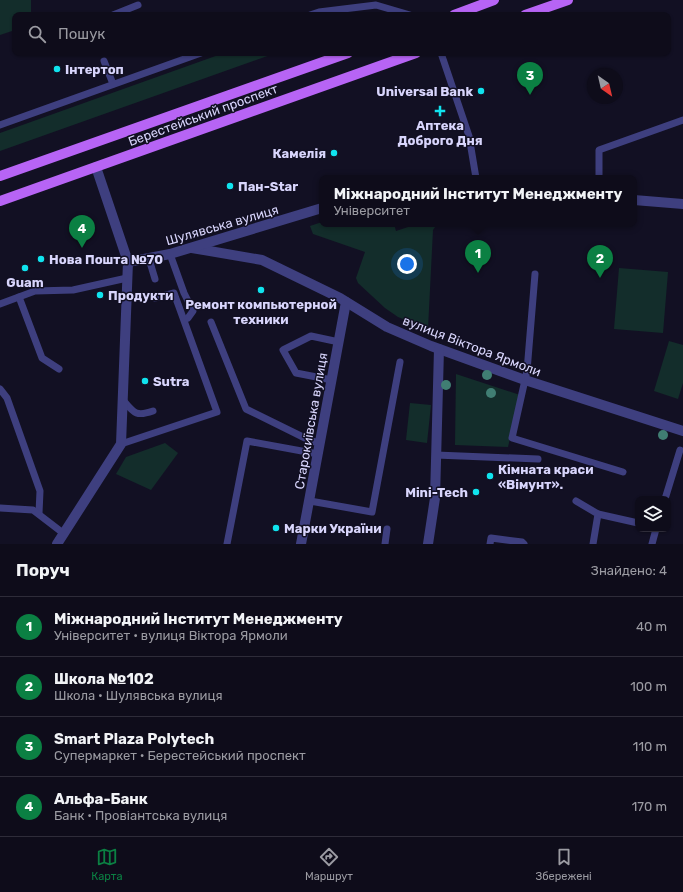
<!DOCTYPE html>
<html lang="uk">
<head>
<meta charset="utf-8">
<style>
	:root { --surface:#0e0c1a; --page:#171523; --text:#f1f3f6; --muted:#9b9ba2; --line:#2e2c39; --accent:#0b8043 }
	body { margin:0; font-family:Rubik,sans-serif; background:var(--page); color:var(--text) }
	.controls { position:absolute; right:12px; bottom:12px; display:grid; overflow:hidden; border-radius:8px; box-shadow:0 1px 3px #0004 }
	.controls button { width:36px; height:36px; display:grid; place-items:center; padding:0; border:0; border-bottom:1px solid var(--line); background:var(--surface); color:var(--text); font:20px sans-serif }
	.compass { position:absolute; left:587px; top:68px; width:36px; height:36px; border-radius:50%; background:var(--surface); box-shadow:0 1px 3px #0004; rotate:146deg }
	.you { position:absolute; left:407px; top:264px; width:14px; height:14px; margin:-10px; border:3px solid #fff; border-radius:50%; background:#1a73e8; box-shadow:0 0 0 6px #1a73e833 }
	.badge { display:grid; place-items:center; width:26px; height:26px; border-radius:50%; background:var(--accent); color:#fff; font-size:13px; font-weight:700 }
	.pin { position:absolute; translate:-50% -33px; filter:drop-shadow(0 1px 2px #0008) }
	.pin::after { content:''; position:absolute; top:21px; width:14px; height:12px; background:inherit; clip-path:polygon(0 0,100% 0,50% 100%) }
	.popup { position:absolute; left:319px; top:175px; width:318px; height:52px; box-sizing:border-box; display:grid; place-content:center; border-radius:8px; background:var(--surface); filter:drop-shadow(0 1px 3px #0005); font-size:13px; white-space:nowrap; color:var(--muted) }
	.popup b { font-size:15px; color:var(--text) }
	.popup::after { content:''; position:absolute; left:50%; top:100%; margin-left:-8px; border:8px solid transparent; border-top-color:var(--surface) }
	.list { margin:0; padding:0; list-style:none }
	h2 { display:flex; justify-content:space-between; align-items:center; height:52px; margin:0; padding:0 16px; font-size:17px }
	h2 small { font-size:13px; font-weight:400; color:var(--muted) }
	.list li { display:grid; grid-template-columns:26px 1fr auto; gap:12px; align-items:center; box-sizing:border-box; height:60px; padding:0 16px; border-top:1px solid var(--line) }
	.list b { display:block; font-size:15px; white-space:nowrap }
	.list p { margin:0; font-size:13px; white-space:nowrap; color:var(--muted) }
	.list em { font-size:13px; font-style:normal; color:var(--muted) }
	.icon { flex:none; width:22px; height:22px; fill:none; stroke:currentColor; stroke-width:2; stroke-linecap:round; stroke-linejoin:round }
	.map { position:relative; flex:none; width:683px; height:544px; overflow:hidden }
	.search { position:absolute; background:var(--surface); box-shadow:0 1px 3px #0004; left:12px; right:12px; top:12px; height:44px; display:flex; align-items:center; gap:10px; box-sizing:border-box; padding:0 14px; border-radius:8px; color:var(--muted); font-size:15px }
	.sheet { height:292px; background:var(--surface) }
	nav { display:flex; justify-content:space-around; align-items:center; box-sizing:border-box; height:56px; border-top:1px solid var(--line); background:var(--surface); font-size:11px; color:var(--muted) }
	nav a { display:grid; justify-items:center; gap:2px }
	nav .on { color:var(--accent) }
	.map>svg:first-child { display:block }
	.green { fill:#132d2b }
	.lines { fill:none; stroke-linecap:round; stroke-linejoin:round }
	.lane { stroke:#3e3f7f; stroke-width:7 }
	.street { stroke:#3e3f7f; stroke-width:10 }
	.primary { stroke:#b764f5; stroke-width:10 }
	.tree { fill:#407e73 }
	.poi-dot { fill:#10e3ee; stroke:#121023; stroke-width:1.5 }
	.labels { text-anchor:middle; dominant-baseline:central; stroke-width:3; stroke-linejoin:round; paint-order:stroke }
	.poi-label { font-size:13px; font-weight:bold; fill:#d8d5fc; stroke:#121023; text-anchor:start }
	.street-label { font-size:13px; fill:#d8d5fc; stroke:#121023 }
</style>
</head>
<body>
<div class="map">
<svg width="683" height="544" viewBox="0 0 683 544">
	<rect width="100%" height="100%" fill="#121023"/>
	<g class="green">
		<path d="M0,0H31V15H15V30L0,35Z"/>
		<path d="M224,53H276L0,151V133Z"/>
		<path d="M322,222V224H394L396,231L417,224H437L433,230L428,329L398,317L385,308L358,283L356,278L365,252L313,234L310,226Z"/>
		<path d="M619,268L668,272L663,333L614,329Z"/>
		<path d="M669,341L683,345V383L678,399L654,391Z"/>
		<path d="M456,374L520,395L508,447L455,445Z"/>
		<path d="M410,403L431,405L427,443L406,440Z"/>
		<path d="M165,443L178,453L151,490L116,474L126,457Z"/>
	</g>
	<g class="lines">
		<g class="lane">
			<path d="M113,15L138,5"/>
			<path d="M310,15L319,12L376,5L410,15"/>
			<path d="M441,53L469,136L476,178"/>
			<path d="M104,61L113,84"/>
			<path d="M0,125L201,53"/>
			<path d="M599,178V150L683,120"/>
			<path d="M170,254L184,293L193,311L188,318"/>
			<path d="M149,259L155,279"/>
			<path d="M535,274L527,371L512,438L623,472"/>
			<path d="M19,297L42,358L59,369"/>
			<path d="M0,304L35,291L73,290L127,278"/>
			<path d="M211,322L246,409L311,441L320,443"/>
			<path d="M332,380L296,373L283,350L311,336L339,342"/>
			<path d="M0,389L7,398L40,491L39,513"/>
			<path d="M123,400C134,413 136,417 153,411"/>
			<path d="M121,444L217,412L174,293L155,298"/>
			<path d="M436,455L538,459"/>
			<path d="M665,499L680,450"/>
			<path d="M310,501L372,512L400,362"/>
			<path d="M576,501L598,514L593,544"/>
			<path d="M0,508L33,510L63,533"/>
			<path d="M598,514L638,523"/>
			<path d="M227,544L247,441L318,454"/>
			<path d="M385,544L387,529"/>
			<path d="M490,544L491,538L522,542L524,544"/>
			<path d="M652,544L656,529"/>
		</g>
		<g class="street">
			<path d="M634,200L683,204"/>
			<path d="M192,248L262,260L340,298L387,327L431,346L525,380L683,431"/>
			<path d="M128,262L170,254L322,208"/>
			<path d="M57,544L121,444L128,262L96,167"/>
			<path d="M301,544L346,302"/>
			<path d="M428,544L435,498L439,349"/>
		</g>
		<g class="primary">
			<path d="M454,15L494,0"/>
			<path d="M525,15L568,0"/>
			<path d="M0,176L348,53"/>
			<path d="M0,201L416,53"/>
		</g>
	</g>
	<g class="tree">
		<circle cx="487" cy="375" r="5"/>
		<circle cx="446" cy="385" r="5"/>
		<circle cx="491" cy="393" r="5"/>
		<circle cx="663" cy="435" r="5"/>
	</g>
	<g class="poi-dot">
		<circle cx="57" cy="69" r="4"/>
		<circle cx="481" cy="91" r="4"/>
		<path d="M438 105h4v4h4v4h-4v4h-4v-4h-4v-4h4z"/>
		<circle cx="334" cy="153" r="4"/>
		<circle cx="230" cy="186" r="4"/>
		<circle cx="41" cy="259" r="4"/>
		<circle cx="25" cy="268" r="4"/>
		<circle cx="261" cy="290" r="4"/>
		<circle cx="100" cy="295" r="4"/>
		<circle cx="145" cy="381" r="4"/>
		<circle cx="490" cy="476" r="4"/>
		<circle cx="476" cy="492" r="4"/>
		<circle cx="276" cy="528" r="4"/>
	</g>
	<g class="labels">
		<g class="poi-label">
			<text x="65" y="69">Інтертоп</text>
			<text x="473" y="91" text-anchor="end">Universal Bank</text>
			<text x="440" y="125" text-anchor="middle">Аптека<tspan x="440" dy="15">Доброго Дня</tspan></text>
			<text x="326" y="153" text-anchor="end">Камелія</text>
			<text x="238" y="186">Пан-Star</text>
			<text x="49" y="259">Нова Пошта №70</text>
			<text x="25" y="282" text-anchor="middle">Guam</text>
			<text x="108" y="295">Продукти</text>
			<text x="261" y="304" text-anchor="middle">Ремонт компьютерной<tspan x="261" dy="15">техники</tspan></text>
			<text x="153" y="381">Sutra</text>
			<text x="498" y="469">Кімната краси<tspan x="498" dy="15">«Вімунт».</tspan></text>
			<text x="468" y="492" text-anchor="end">Mini-Tech</text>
			<text x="284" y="528">Марки України</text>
		</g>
		<g class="street-label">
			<text transform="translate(203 115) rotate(-20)">Берестейський проспект</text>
			<text transform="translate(222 225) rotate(-16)">Шулявська вулиця</text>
			<text transform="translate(472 346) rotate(21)">вулиця Віктора Ярмоли</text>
			<text transform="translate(311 421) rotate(-80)">Старокиївська вулиця</text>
		</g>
	</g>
</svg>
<div class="controls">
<button><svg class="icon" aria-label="layers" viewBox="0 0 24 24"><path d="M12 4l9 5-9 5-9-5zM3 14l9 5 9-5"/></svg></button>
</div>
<svg class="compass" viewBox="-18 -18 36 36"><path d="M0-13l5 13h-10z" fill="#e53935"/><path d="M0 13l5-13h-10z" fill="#9b9ba2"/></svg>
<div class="you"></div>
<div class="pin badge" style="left:478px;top:273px">1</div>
<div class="popup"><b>Міжнародний Інститут Менеджменту</b>Університет</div>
<div class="pin badge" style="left:600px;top:278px">2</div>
<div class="pin badge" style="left:530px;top:95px">3</div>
<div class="pin badge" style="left:82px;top:248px">4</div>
<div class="search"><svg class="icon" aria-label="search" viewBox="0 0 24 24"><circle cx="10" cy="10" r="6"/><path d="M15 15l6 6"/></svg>Пошук</div>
</div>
<section class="sheet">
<h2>Поруч<small>Знайдено: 4</small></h2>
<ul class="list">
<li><span class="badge">1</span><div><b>Міжнародний Інститут Менеджменту</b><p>Університет · вулиця Віктора Ярмоли</p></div><em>40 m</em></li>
<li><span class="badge">2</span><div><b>Школа №102</b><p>Школа · Шулявська вулиця</p></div><em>100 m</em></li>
<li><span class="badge">3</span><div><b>Smart Plaza Polytech</b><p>Супермаркет · Берестейський проспект</p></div><em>110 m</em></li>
<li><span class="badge">4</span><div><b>Альфа-Банк</b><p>Банк · Провіантська вулиця</p></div><em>170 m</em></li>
</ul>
</section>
<nav>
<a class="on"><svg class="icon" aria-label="map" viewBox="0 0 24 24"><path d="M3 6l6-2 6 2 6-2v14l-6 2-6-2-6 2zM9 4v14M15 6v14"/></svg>Карта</a>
<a><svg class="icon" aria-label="directions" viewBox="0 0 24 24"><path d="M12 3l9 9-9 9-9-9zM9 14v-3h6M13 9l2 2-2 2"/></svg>Маршрут</a>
<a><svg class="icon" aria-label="saved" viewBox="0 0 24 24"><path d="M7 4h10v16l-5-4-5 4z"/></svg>Збережені</a>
</nav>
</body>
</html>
